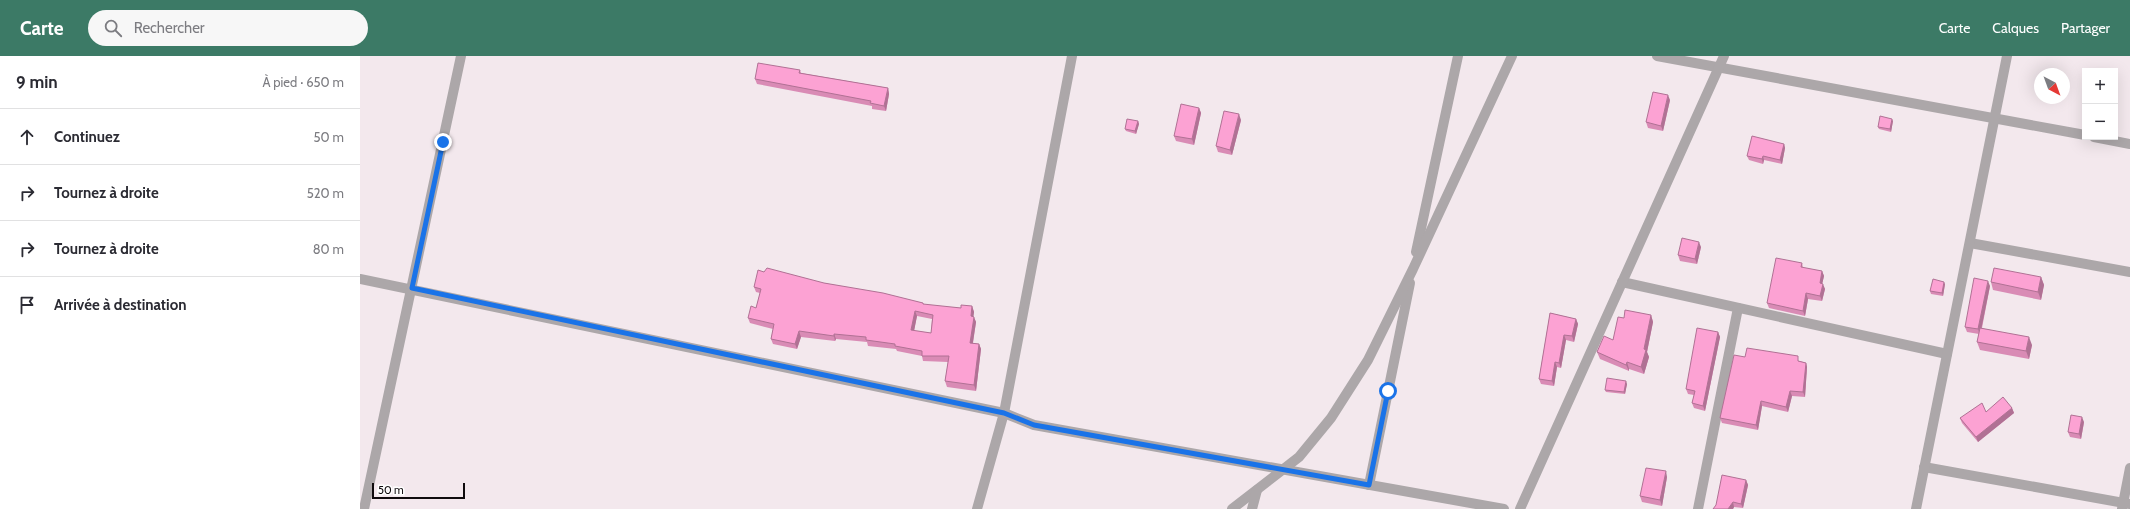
<!DOCTYPE html>
<html lang="fr">
<head>
<meta charset="utf-8">
<style>
	:root { --surface:#fff; --page:#f7f7f7; --text:#2b2b33; --muted:#7c7c81; --line:#e1e1e2; --accent:#3c7a66 }
	body { margin:0; font-family:Cabin,sans-serif; background:var(--page); color:var(--text) }
	.controls { position:absolute; right:12px; top:12px; display:grid; overflow:hidden; border-radius:0px; box-shadow:0 4px 16px #0002 }
	.controls button { width:36px; height:36px; display:grid; place-items:center; padding:0; border:0; border-bottom:1px solid var(--line); background:var(--surface); color:var(--text); font:20px sans-serif }
	.compass { position:absolute; left:1674px; top:12px; width:36px; height:36px; border-radius:50%; background:var(--surface); box-shadow:0 4px 16px #0002; rotate:139deg }
	.scale { position:absolute; left:12px; bottom:10px; width:93px; box-sizing:border-box; padding-left:4px; border:2px solid #0f0b0d; border-top:0; font-size:11px; line-height:14px; white-space:nowrap; color:#0f0b0d; -webkit-text-stroke:3px #fff; paint-order:stroke }
	.stop { position:absolute; width:12px; height:12px; margin:-9px; border:3px solid #1a73e8; border-radius:50%; background:#fff }
	.stop.end { background:#1a73e8; border-color:#fff; box-shadow:0 1px 4px #0008 }
	.list { margin:0; padding:0; list-style:none }
	h2 { display:flex; justify-content:space-between; align-items:center; height:52px; margin:0; padding:0 16px; font-size:17px }
	h2 small { font-size:13px; font-weight:400; color:var(--muted) }
	.list li { display:grid; grid-template-columns:26px 1fr auto; gap:12px; align-items:center; box-sizing:border-box; height:56px; padding:0 16px; border-top:1px solid var(--line) }
	.list b { display:block; font-size:15px; white-space:nowrap }
	.list em { font-size:13px; font-style:normal; color:var(--muted) }
	.icon { flex:none; width:22px; height:22px; fill:none; stroke:currentColor; stroke-width:2; stroke-linecap:round; stroke-linejoin:round }
	.map { position:relative; flex:none; width:1770px; height:453px; overflow:hidden }
	header { display:flex; align-items:center; gap:24px; box-sizing:border-box; height:56px; padding:0 20px; background:var(--accent); color:#fff }
	header strong { font-size:19px }
	nav { display:flex; gap:22px; margin-inline-start:auto; font-size:14px }
	.search { width:280px; height:36px; background:var(--page); display:flex; align-items:center; gap:10px; box-sizing:border-box; padding:0 14px; border-radius:22px; color:var(--muted); font-size:15px }
	main { display:flex }
	aside { flex:1; background:var(--surface) }
	.map>svg:first-child { display:block }
	.lines { fill:none; stroke-linecap:round; stroke-linejoin:round }
	.street { stroke:#aca7a9; stroke-width:10 }
	.wall { fill:#d98bb5; fill-rule:evenodd }
	.shaded-wall { fill:#b07194 }
	.building { fill:#fca2d3; stroke:#b07194; fill-rule:evenodd }
	.route { stroke:#1a73e8; stroke-width:5 }
</style>
</head>
<body>
<header>
<strong>Carte</strong>
<div class="search"><svg class="icon" aria-label="search" viewBox="0 0 24 24"><circle cx="10" cy="10" r="6"/><path d="M15 15l6 6"/></svg>Rechercher</div>
<nav><a>Carte</a><a>Calques</a><a>Partager</a></nav>
</header>
<main>
<aside>
<h2>9 min<small>À pied · 650 m</small></h2>
<ul class="list">
<li><svg class="icon" aria-label="ahead" viewBox="0 0 24 24"><path d="M12 20V5M6 11l6-6 6 6"/></svg><div><b>Continuez</b></div><em>50 m</em></li>
<li><svg class="icon" aria-label="right" viewBox="0 0 24 24"><path d="M7 20v-9h11M14 6l5 5-5 5"/></svg><div><b>Tournez à droite</b></div><em>520 m</em></li>
<li><svg class="icon" aria-label="right" viewBox="0 0 24 24"><path d="M7 20v-9h11M14 6l5 5-5 5"/></svg><div><b>Tournez à droite</b></div><em>80 m</em></li>
<li><svg class="icon" aria-label="arrive" viewBox="0 0 24 24"><path d="M6 21V4h12l-3 4 3 4H6"/></svg><div><b>Arrivée à destination</b></div></li>
</ul>
</aside>
<div class="map">
<svg width="1770" height="453" viewBox="0 0 1770 453">
	<rect width="100%" height="100%" fill="#f3e8ed"/>
	<g class="lines">
		<g class="street">
			<path d="M1297,0L1725,79"/>
			<path d="M1734,81L1770,88"/>
			<path d="M1610,187L1770,216"/>
			<path d="M1056,196L1098,0"/>
			<path d="M0,223L644,357L674,369L1144,453"/>
			<path d="M1262,226L1587,298"/>
			<path d="M1564,411L1770,448"/>
			<path d="M1009,429L1050,227"/>
			<path d="M4,453L101,0"/>
			<path d="M617,453L644,357L712,0"/>
			<path d="M872,453L939,401L971,362L1008,304L1053,213L1152,0"/>
			<path d="M892,453L897,434"/>
			<path d="M1160,453L1364,0"/>
			<path d="M1338,453L1378,252"/>
			<path d="M1556,453L1647,0"/>
			<path d="M1762,453L1770,412"/>
		</g>
	</g>
	<g class="wall">
		<path d="M440,14L441,17L528,32L529,38L526,55L512,53V50L397,28L395,23Z"/>
		<path d="M1310,44L1303,75L1288,72L1286,66Z"/>
		<path d="M839,52L841,57L834,89L816,85L814,80Z"/>
		<path d="M881,64L872,99L858,96L856,90Z"/>
		<path d="M778,65L779,68L776,78L766,75L765,73Z"/>
		<path d="M1533,65L1531,76L1519,73L1518,71Z"/>
		<path d="M1424,88L1425,92L1422,108L1404,104L1403,108L1389,104L1387,100Z"/>
		<path d="M1341,191L1337,208L1320,205L1318,199Z"/>
		<path d="M1442,207L1443,212L1462,215L1464,220L1462,228L1465,233L1462,245L1448,243L1445,260L1409,252L1407,247Z"/>
		<path d="M1681,221L1684,229L1681,244L1633,234L1631,226Z"/>
		<path d="M464,227L563,247L564,249L601,252L612,250L614,256L613,260L616,266L613,287L619,288L621,293L616,335L587,331L585,325L588,306L563,305L562,300L537,295L536,293L508,290L507,286L476,283L475,285L441,281L437,293L413,288L411,283L413,273L390,267L388,262L396,252L400,237L396,236L394,231ZM557,260L572,263L571,277L554,275Z"/>
		<path d="M1585,228L1583,240L1571,238L1570,235Z"/>
		<path d="M1630,230L1622,272L1672,289L1669,303L1620,294L1617,286L1619,278L1607,276L1605,271Z"/>
		<path d="M1190,257L1216,263L1218,268L1214,286L1206,284L1201,312L1197,311L1194,330L1181,328L1179,323Z"/>
		<path d="M1291,259L1293,266L1287,296L1289,301L1284,318L1269,313V315L1240,303L1237,296L1253,284L1264,262Z"/>
		<path d="M1358,276L1360,281L1345,355L1334,352L1332,347L1334,339L1328,338L1326,333Z"/>
		<path d="M1385,301L1440,305L1446,307L1447,311L1445,341L1432,340L1428,356L1402,350L1398,374L1362,367L1360,362Z"/>
		<path d="M1267,328L1265,338L1246,336L1245,334Z"/>
		<path d="M1652,352L1654,357L1618,386L1602,367L1600,362L1626,356Z"/>
		<path d="M1724,366L1721,383L1710,381L1708,376Z"/>
		<path d="M1307,421L1302,450L1282,446L1280,440Z"/>
		<path d="M1386,424L1388,429L1383,452L1374,451L1373,453H1353Z"/>
	</g>
	<g class="shaded-wall">
		<path d="M528,32L529,38L526,55L524,50Z"/>
		<path d="M1308,39L1310,44L1303,75L1301,70Z"/>
		<path d="M839,52L841,57L834,89L832,83Z"/>
		<path d="M879,58L881,64L872,99L870,94Z"/>
		<path d="M1532,63L1533,65L1531,76L1530,73Z"/>
		<path d="M778,65L779,68L776,78L775,75Z"/>
		<path d="M1424,88L1425,92L1422,108L1420,104Z"/>
		<path d="M1403,100L1404,104L1403,108L1402,103Z"/>
		<path d="M1339,186L1341,191L1337,208L1335,203Z"/>
		<path d="M1462,215L1464,220L1461,233L1460,227Z"/>
		<path d="M1681,221L1684,229L1681,244L1678,236Z"/>
		<path d="M1628,225L1630,230L1620,279L1618,273Z"/>
		<path d="M1584,226L1585,228L1583,240L1582,237Z"/>
		<path d="M1463,228L1465,233L1462,245L1460,240Z"/>
		<path d="M1446,237L1448,243L1445,260L1443,255Z"/>
		<path d="M612,250L614,256L613,265L611,260Z"/>
		<path d="M555,255L557,260L553,280L551,274Z"/>
		<path d="M1291,259L1293,266L1287,296L1289,301L1284,318L1281,311L1284,293Z"/>
		<path d="M614,261L616,266L612,292L610,287Z"/>
		<path d="M1216,263L1218,268L1214,286L1212,280Z"/>
		<path d="M439,275L441,281L437,293L435,288Z"/>
		<path d="M1358,276L1360,281L1345,355L1343,350Z"/>
		<path d="M474,278L476,283L475,285L474,280Z"/>
		<path d="M1204,279L1206,284L1201,312L1199,307Z"/>
		<path d="M1669,281L1672,289L1669,303L1666,295Z"/>
		<path d="M619,288L621,293L616,335L614,329Z"/>
		<path d="M1195,306L1197,311L1194,330L1192,325Z"/>
		<path d="M1267,306L1269,313V315L1266,309Z"/>
		<path d="M1446,307L1447,311L1445,341L1443,336Z"/>
		<path d="M1266,325L1267,328L1265,338L1264,336Z"/>
		<path d="M1430,335L1432,340L1428,356L1426,351Z"/>
		<path d="M1401,345L1402,350L1398,374L1396,369Z"/>
		<path d="M1652,352L1654,357L1618,386L1616,381Z"/>
		<path d="M1722,361L1724,366L1721,383L1719,378Z"/>
		<path d="M1306,415L1307,421L1302,450L1300,444Z"/>
		<path d="M1386,424L1388,429L1383,452L1381,448Z"/>
		<path d="M1373,446L1374,451L1373,453H1368Z"/>
	</g>
	<g class="building">
		<path d="M398,7L440,14L439,17L528,32L524,50L510,47L511,45L395,23Z"/>
		<path d="M1293,36L1308,39L1301,70L1286,66Z"/>
		<path d="M821,48L839,52L832,83L814,80Z"/>
		<path d="M864,55L879,58L870,94L856,90Z"/>
		<path d="M1520,60L1532,63L1530,73L1518,71Z"/>
		<path d="M767,63L778,65L775,75L765,73Z"/>
		<path d="M1392,80L1424,88L1420,104L1403,100L1402,103L1387,100Z"/>
		<path d="M1322,182L1339,186L1335,203L1318,199Z"/>
		<path d="M1416,202L1442,207L1441,211L1462,215L1460,227L1463,228L1460,240L1446,237L1443,255L1407,247Z"/>
		<path d="M407,212L464,227L523,237L563,247V248L601,252V249L612,250L611,260L614,261L610,287L619,288L614,329L585,325L589,300H562V295L535,290V288L506,284V281L474,278V280L439,275L435,288L411,283L414,268L388,262L391,250L396,252L401,233L394,231L398,214L404,216ZM555,255L573,259L571,277L551,274Z"/>
		<path d="M1634,212L1681,221L1678,236L1631,226Z"/>
		<path d="M1614,222L1628,225L1618,273L1605,271Z"/>
		<path d="M1573,223L1584,226L1582,237L1570,235Z"/>
		<path d="M1265,254L1291,259L1284,293L1286,294L1281,311L1267,306L1266,309L1237,296L1244,280L1253,284L1258,261L1264,262Z"/>
		<path d="M1190,257L1216,263L1212,280L1204,279L1199,307L1195,306L1192,325L1179,323Z"/>
		<path d="M1337,272L1358,276L1343,350L1332,347L1335,335L1326,333Z"/>
		<path d="M1620,272L1669,281L1666,295L1617,286Z"/>
		<path d="M1387,292L1438,300V305L1446,307L1443,336L1430,335L1426,351L1401,345L1396,369L1360,362L1374,299L1385,301Z"/>
		<path d="M1247,322L1266,325L1264,336L1245,334Z"/>
		<path d="M1643,341L1652,352L1616,381L1600,362L1622,347L1626,356Z"/>
		<path d="M1711,359L1722,361L1719,378L1708,376Z"/>
		<path d="M1286,412L1306,415L1300,444L1280,440Z"/>
		<path d="M1362,419L1386,424L1381,448L1373,446L1368,453H1353L1356,449Z"/>
	</g>
	<g class="lines">
		<path class="route" d="M83,86L52,232L644,357L674,369L1009,429L1028,335"/>
	</g>
</svg>
<div class="controls">
<button>+</button>
<button>−</button>
</div>
<svg class="compass" viewBox="-18 -18 36 36"><path d="M0-13l5 13h-10z" fill="#e53935"/><path d="M0 13l5-13h-10z" fill="#7c7c81"/></svg>
<div class="scale">50 m</div>
<div class="stop" style="left:1028px;top:335px"></div>
<div class="stop end" style="left:83px;top:86px"></div>
</div>
</main>
</body>
</html>
